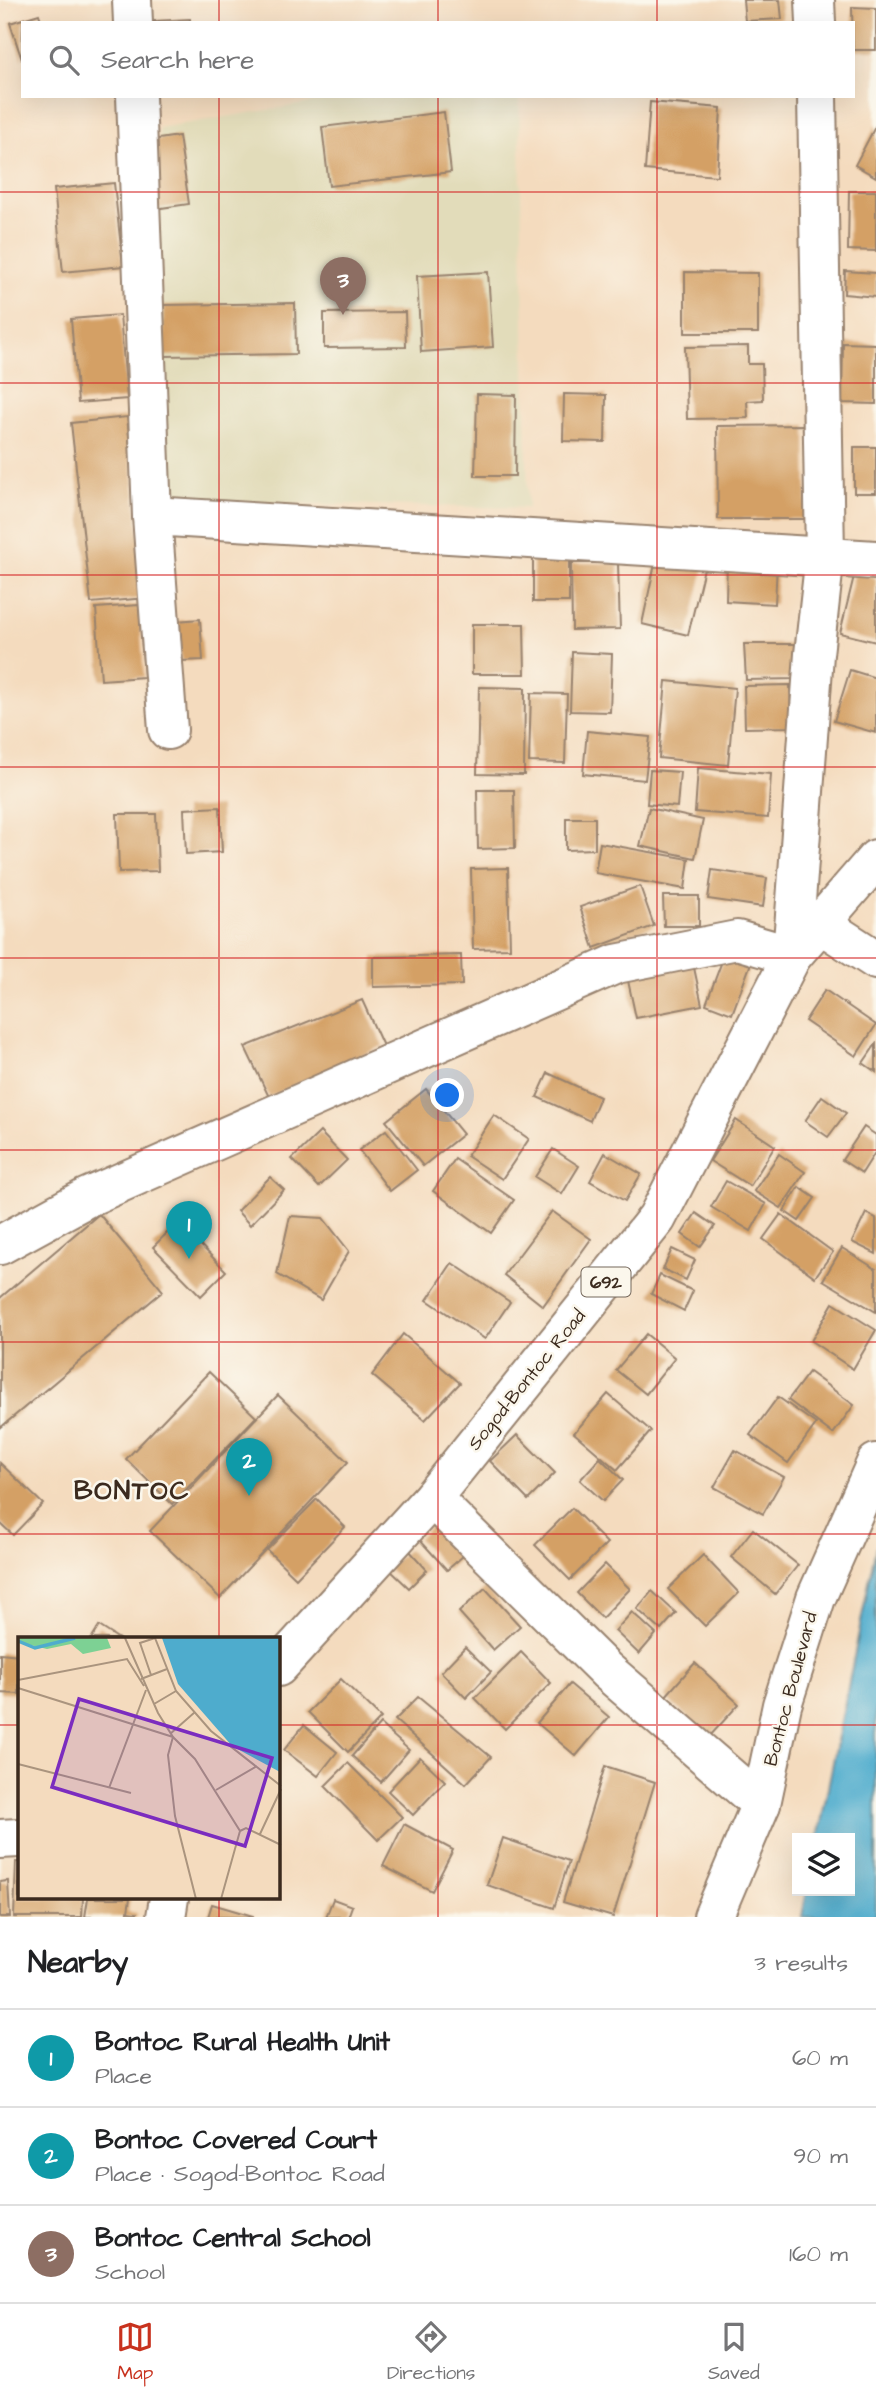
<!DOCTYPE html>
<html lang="en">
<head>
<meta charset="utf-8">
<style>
	:root { --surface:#fff; --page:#f2f2f2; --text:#202124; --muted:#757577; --line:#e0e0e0; --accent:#c8321e }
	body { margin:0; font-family:"Architects Daughter",sans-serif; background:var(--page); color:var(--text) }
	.controls { position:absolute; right:21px; bottom:21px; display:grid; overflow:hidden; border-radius:0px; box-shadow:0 7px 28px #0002 }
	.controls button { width:63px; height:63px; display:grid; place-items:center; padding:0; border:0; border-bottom:2px solid var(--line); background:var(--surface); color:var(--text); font:35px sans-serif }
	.you { position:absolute; left:448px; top:1096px; width:24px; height:24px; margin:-18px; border:5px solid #fff; border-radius:50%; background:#1a73e8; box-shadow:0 0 0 10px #1a73e833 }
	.badge { display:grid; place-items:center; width:46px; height:46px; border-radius:50%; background:var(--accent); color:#fff; font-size:23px; font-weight:700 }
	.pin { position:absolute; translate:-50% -58px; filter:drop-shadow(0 2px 4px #0008) }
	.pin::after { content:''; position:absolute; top:37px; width:24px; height:21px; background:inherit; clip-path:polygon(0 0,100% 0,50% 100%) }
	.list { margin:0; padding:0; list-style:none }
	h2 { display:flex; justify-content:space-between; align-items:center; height:91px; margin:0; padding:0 28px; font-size:30px }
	h2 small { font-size:23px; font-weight:400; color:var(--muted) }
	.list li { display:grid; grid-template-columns:46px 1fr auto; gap:21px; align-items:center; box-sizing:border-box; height:98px; padding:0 28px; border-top:2px solid var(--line) }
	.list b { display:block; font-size:26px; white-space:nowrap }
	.list p { margin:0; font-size:23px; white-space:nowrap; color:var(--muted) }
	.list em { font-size:23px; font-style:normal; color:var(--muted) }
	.icon { flex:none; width:38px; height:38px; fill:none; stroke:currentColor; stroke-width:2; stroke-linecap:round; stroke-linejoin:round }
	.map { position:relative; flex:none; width:876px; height:1917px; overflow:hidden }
	.search { position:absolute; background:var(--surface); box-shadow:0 7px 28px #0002; left:21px; right:21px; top:21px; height:77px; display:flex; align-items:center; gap:18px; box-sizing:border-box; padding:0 24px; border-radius:0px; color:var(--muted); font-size:26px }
	.sheet { height:385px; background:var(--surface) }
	nav { display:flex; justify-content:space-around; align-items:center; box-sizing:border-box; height:98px; border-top:2px solid var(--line); background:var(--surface); font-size:19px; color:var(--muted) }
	nav a { display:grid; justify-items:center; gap:4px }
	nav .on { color:var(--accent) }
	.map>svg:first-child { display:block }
	.built { fill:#e2dcba }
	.water { fill:#4eaccd; stroke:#446b76; stroke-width:2 }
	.building { fill:#d4a065 }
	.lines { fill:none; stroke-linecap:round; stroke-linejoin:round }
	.minor-casing { stroke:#98826e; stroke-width:42 }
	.major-casing { stroke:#98826e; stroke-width:42 }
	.minor { stroke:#fff; stroke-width:38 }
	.major { stroke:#fff; stroke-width:38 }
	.grid { fill:none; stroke:#d62828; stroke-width:2; stroke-opacity:0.55 }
	.labels { text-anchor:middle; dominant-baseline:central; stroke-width:5; stroke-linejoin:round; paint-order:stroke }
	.shield { fill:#fbf7ec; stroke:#75685c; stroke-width:2 }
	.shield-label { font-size:18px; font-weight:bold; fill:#3b2a1e }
	.street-label { font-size:19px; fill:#3b2a1e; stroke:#fbf7ec }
	.district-label { font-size:26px; font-weight:bold; letter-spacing:2px; fill:#3b2a1e; stroke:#fbf7ec }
	.inset-river { fill:none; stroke:#4eaccd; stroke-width:3.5 }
	.inset-road { fill:none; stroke:#aa947e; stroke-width:2 }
	.view { fill:#7b2cbf; fill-opacity:0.15; stroke:#7b2cbf; stroke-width:3.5 }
	.inset-edge { fill:none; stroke:#3b2a1e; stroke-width:3.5 }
</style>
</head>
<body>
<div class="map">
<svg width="876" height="1917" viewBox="0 0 876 1917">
	<rect width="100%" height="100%" fill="#fbf7ec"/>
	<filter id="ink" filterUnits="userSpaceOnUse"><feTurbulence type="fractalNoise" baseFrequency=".0143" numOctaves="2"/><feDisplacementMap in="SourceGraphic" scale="14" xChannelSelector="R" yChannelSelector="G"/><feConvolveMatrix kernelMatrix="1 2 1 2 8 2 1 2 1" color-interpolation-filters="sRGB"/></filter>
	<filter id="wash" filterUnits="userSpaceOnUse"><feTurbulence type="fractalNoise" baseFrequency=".00686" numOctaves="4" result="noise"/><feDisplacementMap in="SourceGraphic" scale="28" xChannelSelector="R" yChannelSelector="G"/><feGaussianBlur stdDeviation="1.57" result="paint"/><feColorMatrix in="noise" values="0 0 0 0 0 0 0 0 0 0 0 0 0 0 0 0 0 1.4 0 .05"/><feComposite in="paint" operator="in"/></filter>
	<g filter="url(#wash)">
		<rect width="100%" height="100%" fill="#f4dbbe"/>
		<path class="built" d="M353,96H519L528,508L165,501L159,128Z"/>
		<path class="water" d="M876,1547V1917H802L807,1891H850V1838H818Z"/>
		<g id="blocks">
			<g class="building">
				<path d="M743,0H780L782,19L745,21Z"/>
				<path d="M852,7L876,8V50H853Z"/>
				<path d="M39,14L42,23H23L22,60L10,23Z"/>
				<path d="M190,19V23H155V21Z"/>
				<path d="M650,102L721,108L717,176L645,170Z"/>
				<path d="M444,112L451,172L329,186L322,127Z"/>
				<path d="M876,125V177L855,165Z"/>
				<path d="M179,136L189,204L154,209L145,141Z"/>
				<path d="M114,183L123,266L63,272L54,189Z"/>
				<path d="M849,191H876V251L848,250Z"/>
				<path d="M845,271L876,273V297L844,294Z"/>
				<path d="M488,272L493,347L421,352L417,276Z"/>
				<path d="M685,272L758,273V333H685Z"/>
				<path d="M295,303L296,354L164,356L163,305Z"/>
				<path d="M405,312L406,347L324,348V313Z"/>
				<path d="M120,315L127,399L78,403L71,319Z"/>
				<path d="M843,343L876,344V404L842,403Z"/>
				<path d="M748,346V364H762L763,400L747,401L748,418L687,419L685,347Z"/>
				<path d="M477,394L516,395L515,476H475Z"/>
				<path d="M564,394L606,395L605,442L563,441Z"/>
				<path d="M127,417L146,598L91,603L71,423Z"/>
				<path d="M806,425L807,519H718L717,426Z"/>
				<rect x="854" y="447" width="22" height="46"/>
				<path d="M658,550L706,560L688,635L642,624Z"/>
				<rect x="533" y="555" width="36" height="47"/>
				<path d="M727,560L777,563L775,604L726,601Z"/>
				<path d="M571,563H618L620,629L572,630Z"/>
				<path d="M855,572L876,578V642L840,633Z"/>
				<path d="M139,605L144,677L101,680L96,608Z"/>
				<path d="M200,619L203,660L181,661L177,621Z"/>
				<path d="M472,624H524L525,674H472Z"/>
				<path d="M744,644H796L797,679L746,680Z"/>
				<path d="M572,652L612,654L610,712L570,711Z"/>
				<path d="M850,670L876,678V733L834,721Z"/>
				<path d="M666,681L735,688L728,765L659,758Z"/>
				<path d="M790,685L791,727L745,728L744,686Z"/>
				<path d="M479,687L525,688L524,775L477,774Z"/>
				<path d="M531,693L567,694L565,763L529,762Z"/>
				<path d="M587,731L650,737L645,780L583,774Z"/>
				<path d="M698,768L771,774L768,818L695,812Z"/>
				<path d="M650,770L680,772L677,807L647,804Z"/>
				<path d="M477,790H514L515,848L478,849Z"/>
				<path d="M220,807L222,852L186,854L184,809Z"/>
				<path d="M649,808L703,820L695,858L640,846Z"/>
				<path d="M117,814H156L158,871L119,872Z"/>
				<path d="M566,818H595V849L566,850Z"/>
				<path d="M600,843L689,859L685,889L595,873Z"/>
				<path d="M508,868L510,948L473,949L471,869Z"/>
				<path d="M712,870L767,878L763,907L708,899Z"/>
				<path d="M640,886L654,926L594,948L580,907Z"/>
				<path d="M663,896H699V926H664Z"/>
				<path d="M725,953L751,963L732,1014L706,1004Z"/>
				<path d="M461,955L462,985L373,987V957Z"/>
				<path d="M693,963L702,1005L636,1018L627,976Z"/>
				<path d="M825,990L876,1025L856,1056L805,1021Z"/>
				<path d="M362,1000L383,1046L269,1097L245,1047Z"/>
				<path d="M876,1044V1072L863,1063Z"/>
				<path d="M548,1073L600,1097L590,1121L537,1097Z"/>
				<path d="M426,1089L463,1134L423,1166L386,1121Z"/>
				<path d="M822,1096L846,1113L828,1137L805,1121Z"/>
				<path d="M494,1115L529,1139L502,1179L467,1156Z"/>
				<path d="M736,1120L775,1146L750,1186L710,1161Z"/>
				<path d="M864,1127L876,1135V1151L862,1173L842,1160Z"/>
				<path d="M386,1130L417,1170L390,1191L359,1150Z"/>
				<path d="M320,1132L347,1160L319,1187L292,1159Z"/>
				<path d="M553,1149L579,1166L562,1194L535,1177Z"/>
				<path d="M605,1153L641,1174L625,1201L590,1181Z"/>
				<path d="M779,1154L805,1172L781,1208L754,1191Z"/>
				<path d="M455,1159L514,1200L491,1233L433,1191Z"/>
				<path d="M270,1177L284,1190L250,1225L237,1211Z"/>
				<path d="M726,1181L766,1204L751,1231L711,1207Z"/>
				<path d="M799,1187L815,1198L799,1221L784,1211Z"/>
				<path d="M552,1211L591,1239L543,1306L504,1275Z"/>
				<path d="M696,1213L715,1226L700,1247L682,1234Z"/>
				<path d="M866,1213L876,1218V1254L852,1242Z"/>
				<path d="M99,1214L163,1291L0,1428V1298Z"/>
				<path d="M781,1214L833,1252L815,1277L763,1239Z"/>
				<path d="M290,1216L323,1218L349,1251L321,1300L277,1274Z"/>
				<path d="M178,1222L226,1271L201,1296L153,1247Z"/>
				<path d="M842,1248L876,1269V1312L823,1280Z"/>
				<path d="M672,1249L695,1260L686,1280L663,1269Z"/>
				<path d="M452,1263L510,1302L485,1339L427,1300Z"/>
				<path d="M660,1275L693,1291L684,1311L651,1294Z"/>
				<path d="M833,1303L876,1330L853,1369L811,1341Z"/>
				<path d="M403,1334L460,1383L425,1420L372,1375Z"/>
				<path d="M646,1334L675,1358L646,1394L616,1370Z"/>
				<path d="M209,1372L256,1417L172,1504L126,1459Z"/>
				<path d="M809,1372L854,1405L833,1434L788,1400Z"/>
				<path d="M608,1394L651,1431L617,1470L574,1433Z"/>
				<path d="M278,1395L348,1462L220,1598L150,1531Z"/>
				<path d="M778,1397L816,1424L788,1463L750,1435Z"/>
				<path d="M517,1435L555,1473L528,1500L490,1461Z"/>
				<path d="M735,1450L784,1477L763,1514L714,1487Z"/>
				<path d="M600,1458L623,1480L603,1501L580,1480Z"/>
				<path d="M0,1463L43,1504L13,1535L0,1523Z"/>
				<path d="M317,1499L345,1527L296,1578L267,1550Z"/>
				<path d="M572,1508L607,1543L570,1580L535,1545Z"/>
				<path d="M434,1523L463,1556L447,1570L418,1538Z"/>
				<path d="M753,1529L798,1565L775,1594L731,1557Z"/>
				<path d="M408,1549L427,1570L409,1588L388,1568Z"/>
				<path d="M703,1555L739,1593L705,1626L668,1589Z"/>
				<path d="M605,1564L630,1589L602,1618L577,1593Z"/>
				<path d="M485,1588L520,1626L493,1650L459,1612Z"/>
				<path d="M652,1591L676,1613L661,1630L637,1609Z"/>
				<path d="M632,1612L656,1634L639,1654L615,1631Z"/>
				<path d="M99,1626L119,1639H91Z"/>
				<path d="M465,1647L491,1672L466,1698L441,1672Z"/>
				<path d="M521,1652L551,1683L505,1729L475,1698Z"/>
				<path d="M0,1653L19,1655V1694L0,1693Z"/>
				<path d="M695,1663L739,1704L709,1737L665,1697Z"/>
				<path d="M341,1679L381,1718L348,1752L308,1712Z"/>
				<path d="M570,1684L609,1717L576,1756L537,1723Z"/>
				<path d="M418,1697L491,1757L466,1784L395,1720Z"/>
				<path d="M380,1724L409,1750L381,1782L352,1756Z"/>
				<path d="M304,1725L337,1752L318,1776L284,1750Z"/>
				<path d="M420,1757L445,1781L413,1815L388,1791Z"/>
				<path d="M348,1763L402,1817L378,1840L325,1786Z"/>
				<path d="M605,1766L655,1782L613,1917L563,1902Z"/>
				<path d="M404,1824L453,1850L432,1891L383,1866Z"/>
				<path d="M503,1838L569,1861L554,1908L487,1885Z"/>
				<path d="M16,1862H19V1898H83L82,1917H14Z"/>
				<path d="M8,1881L10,1917H0V1882Z"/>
				<path d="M88,1898H130L128,1912L137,1913L136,1917H85Z"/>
				<path d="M333,1899L352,1906L348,1917H326Z"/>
				<path d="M212,1904L253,1916V1917H208Z"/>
			</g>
		</g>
	</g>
	<g filter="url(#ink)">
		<use href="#blocks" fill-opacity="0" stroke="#98826e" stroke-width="2"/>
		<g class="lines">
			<defs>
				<g id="minor">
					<path d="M132,0L133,23"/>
					<path d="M815,0L816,23"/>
					<path d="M136,96L152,516L168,730"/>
					<path d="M152,516L876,560"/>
					<path d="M819,923L876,960"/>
					<path d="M0,1245L86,1198L616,964L737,940L792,956L814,654L825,555L817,96"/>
					<path d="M432,1498L607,1671L761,1804"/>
					<path d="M166,1917L169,1898"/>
					<path d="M713,1917L761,1804L782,1705L816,1598L876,1463"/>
				</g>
				<g id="major">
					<path d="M278,1667L432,1498L657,1218L792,956L876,859"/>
					<path d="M0,1839L19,1838"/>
				</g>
			</defs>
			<use href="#minor" class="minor-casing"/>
			<use href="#major" class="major-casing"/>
			<use href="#minor" class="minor"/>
			<use href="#major" class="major"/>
		</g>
	</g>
	<path class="grid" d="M219,0V23M438,0V23M657,0V23M219,96V1639M438,96V1917M657,96V1917M0,192H876M0,383H876M0,575H876M0,767H876M0,958H876M0,1150H876M0,1342H876M0,1534H876M0,1725H19M278,1725H876M219,1898V1917"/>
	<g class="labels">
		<rect class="shield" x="581.5" y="1267.5" width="49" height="29" rx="5"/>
		<g class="shield-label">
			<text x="606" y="1282">692</text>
		</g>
		<g class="street-label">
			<text transform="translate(527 1380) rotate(-51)">Sogod-Bontoc Road</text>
			<text transform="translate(791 1689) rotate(-75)">Bontoc Boulevard</text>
		</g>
		<g class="district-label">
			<text x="132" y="1491">BONTOC</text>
		</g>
	</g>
	<g transform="translate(18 1637)">
		<rect width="262" height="262" fill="#f4dbbe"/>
		<path d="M0,1H89L93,11L65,17L53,7L29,12L0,5Z" fill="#7dd194"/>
		<path d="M144,1H262V135L214,109L160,47Z" fill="#4eaccd"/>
		<path class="inset-river" d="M0,4L17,11L57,1"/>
		<path class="inset-road" d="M107,1L140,76L155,100L177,122L222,194L203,262M133,38L122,6L137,1L158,54L193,94L263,149M123,42L149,32M0,43L109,22L126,49M0,51L155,100L150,118L157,179L178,262M136,67L158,54M152,97L177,75M0,127L113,156M91,151L128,53M198,153L239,129M222,194L228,191L263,208M242,197L263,152"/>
		<path class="view" d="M61,62L254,121L227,209L34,150Z"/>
		<rect width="262" height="262" class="inset-edge"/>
	</g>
</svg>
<div class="controls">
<button><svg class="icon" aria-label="layers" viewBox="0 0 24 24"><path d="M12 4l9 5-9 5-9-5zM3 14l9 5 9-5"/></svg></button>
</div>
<div class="you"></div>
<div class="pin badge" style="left:189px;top:1259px;background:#0f9aa8">1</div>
<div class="pin badge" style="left:249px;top:1496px;background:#0f9aa8">2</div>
<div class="pin badge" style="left:343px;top:315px;background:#8d6e63">3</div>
<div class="search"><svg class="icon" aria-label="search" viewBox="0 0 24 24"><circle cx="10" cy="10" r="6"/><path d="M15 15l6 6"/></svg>Search here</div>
</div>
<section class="sheet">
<h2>Nearby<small>3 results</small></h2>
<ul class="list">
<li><span class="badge" style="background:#0f9aa8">1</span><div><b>Bontoc Rural Health Unit</b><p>Place</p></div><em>60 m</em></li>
<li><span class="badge" style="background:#0f9aa8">2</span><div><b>Bontoc Covered Court</b><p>Place · Sogod-Bontoc Road</p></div><em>90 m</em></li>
<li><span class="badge" style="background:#8d6e63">3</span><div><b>Bontoc Central School</b><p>School</p></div><em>160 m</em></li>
</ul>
</section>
<nav>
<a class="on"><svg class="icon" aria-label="map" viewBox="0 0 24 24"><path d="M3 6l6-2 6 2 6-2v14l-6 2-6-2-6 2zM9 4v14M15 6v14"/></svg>Map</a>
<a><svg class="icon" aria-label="directions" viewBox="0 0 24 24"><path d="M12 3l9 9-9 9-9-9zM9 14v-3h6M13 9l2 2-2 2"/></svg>Directions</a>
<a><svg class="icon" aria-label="saved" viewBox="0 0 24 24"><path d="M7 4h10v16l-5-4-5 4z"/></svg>Saved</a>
</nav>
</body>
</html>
